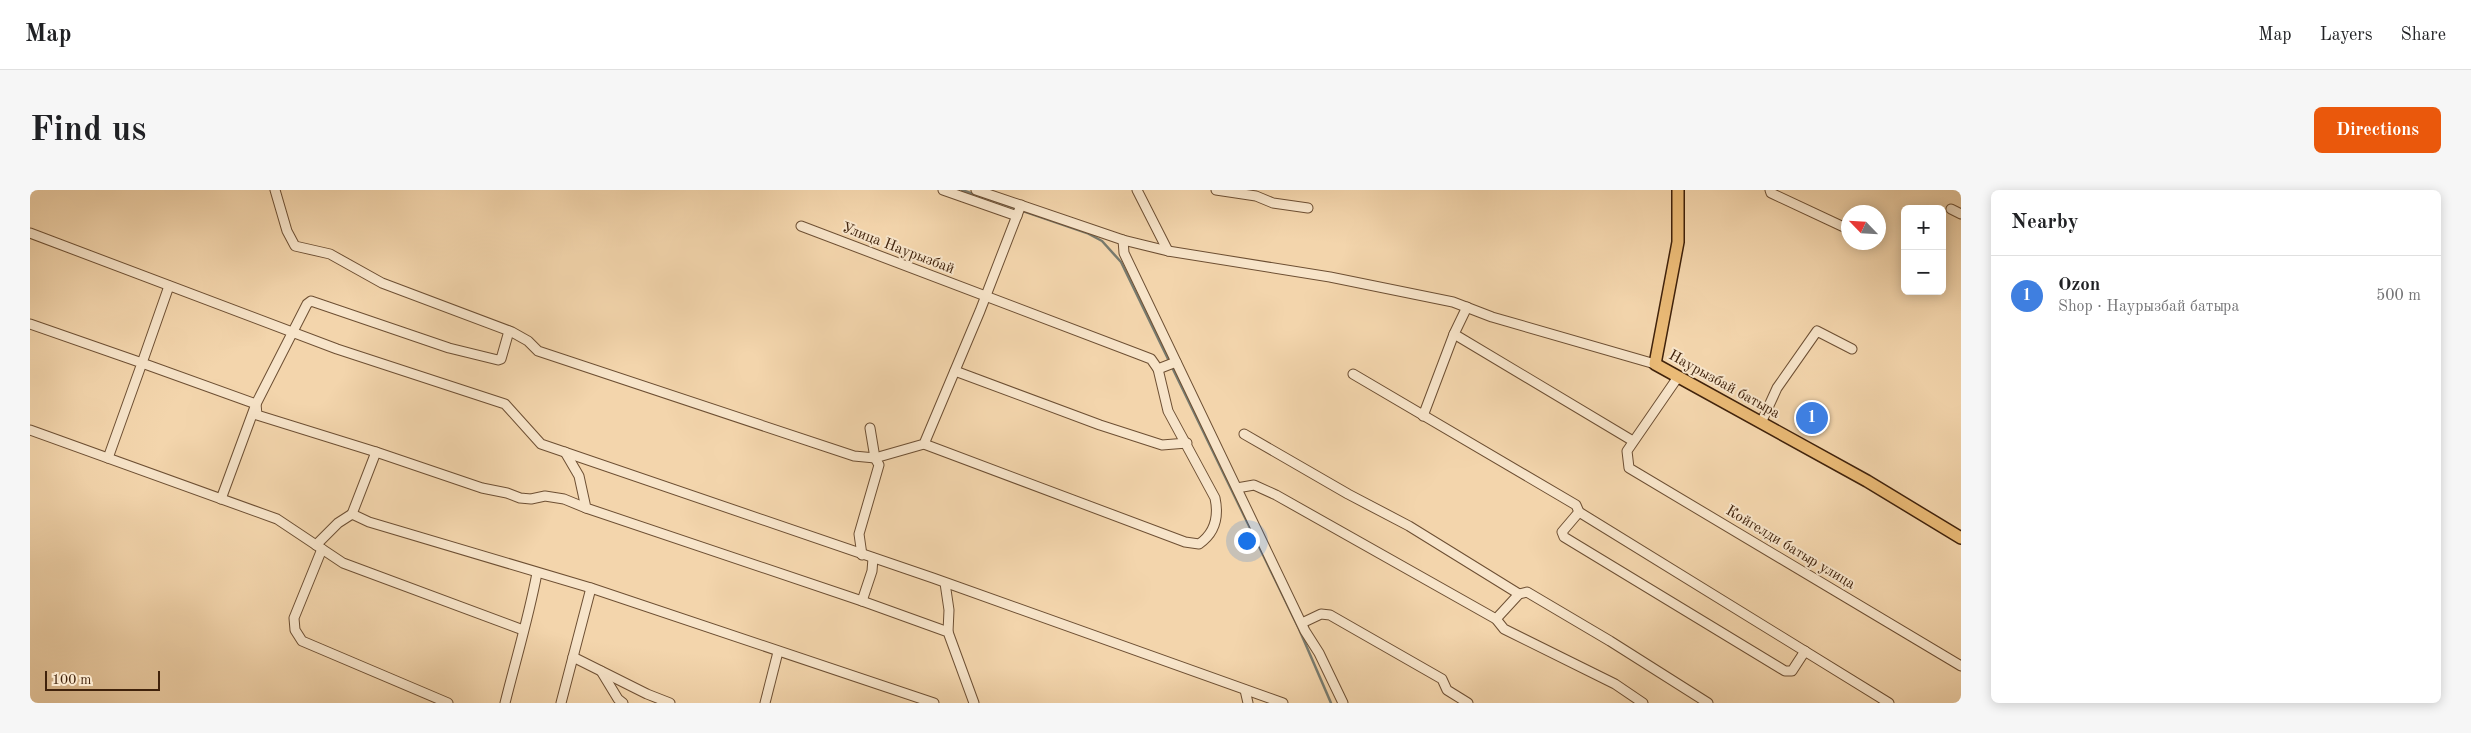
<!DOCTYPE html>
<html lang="en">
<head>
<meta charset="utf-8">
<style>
	:root { --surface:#fff; --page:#f6f6f6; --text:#202124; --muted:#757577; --line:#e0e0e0; --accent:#ea580c }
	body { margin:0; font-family:"Old Standard TT",serif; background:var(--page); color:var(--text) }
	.controls { position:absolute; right:15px; top:15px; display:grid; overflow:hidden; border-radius:8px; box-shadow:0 2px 12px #0003 }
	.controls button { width:45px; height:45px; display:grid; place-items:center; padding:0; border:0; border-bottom:1px solid var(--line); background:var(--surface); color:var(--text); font:25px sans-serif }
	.compass { position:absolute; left:1811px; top:15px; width:45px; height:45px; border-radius:50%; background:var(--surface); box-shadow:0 2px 12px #0003; rotate:295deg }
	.scale { position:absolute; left:15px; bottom:12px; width:115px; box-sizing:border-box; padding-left:5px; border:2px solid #40220b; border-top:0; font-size:14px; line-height:18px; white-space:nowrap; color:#40220b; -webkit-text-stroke:4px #f7e4c9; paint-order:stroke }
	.you { position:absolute; left:1216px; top:350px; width:18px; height:18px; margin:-12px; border:4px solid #fff; border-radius:50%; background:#1a73e8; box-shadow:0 0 0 8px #1a73e833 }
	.badge { display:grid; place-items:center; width:32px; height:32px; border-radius:50%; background:var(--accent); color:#fff; font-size:16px; font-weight:700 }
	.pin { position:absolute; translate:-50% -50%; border:2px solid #fff; box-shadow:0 1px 5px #0006 }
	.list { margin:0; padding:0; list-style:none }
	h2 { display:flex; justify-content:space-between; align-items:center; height:65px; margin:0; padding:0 20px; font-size:21px }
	h2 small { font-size:16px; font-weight:400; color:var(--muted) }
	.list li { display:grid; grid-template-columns:32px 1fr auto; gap:15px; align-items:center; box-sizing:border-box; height:80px; padding:0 20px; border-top:1px solid var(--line) }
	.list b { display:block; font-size:19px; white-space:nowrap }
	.list p { margin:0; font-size:16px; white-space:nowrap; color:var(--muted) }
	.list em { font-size:16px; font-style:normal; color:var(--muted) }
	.map { position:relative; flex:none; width:1931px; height:513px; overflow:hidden; border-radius:8px }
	header { display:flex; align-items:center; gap:30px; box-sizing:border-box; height:70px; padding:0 25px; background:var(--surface); border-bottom:1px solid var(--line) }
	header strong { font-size:24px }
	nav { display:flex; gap:28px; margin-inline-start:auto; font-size:18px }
	.intro { display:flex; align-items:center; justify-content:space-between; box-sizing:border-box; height:120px; padding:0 30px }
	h1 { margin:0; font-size:35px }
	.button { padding:12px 22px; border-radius:8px; background:var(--accent); color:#fff; font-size:18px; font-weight:700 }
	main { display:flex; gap:30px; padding:0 30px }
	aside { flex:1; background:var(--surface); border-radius:8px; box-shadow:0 2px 12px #0003 }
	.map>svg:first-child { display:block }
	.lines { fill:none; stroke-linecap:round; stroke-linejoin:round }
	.stream { stroke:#787b6f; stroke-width:2.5 }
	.minor-casing { stroke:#6d4f33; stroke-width:11 }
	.major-casing { stroke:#40220b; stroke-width:14 }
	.minor { stroke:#f7e4c9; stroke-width:9 }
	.major { stroke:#eaba76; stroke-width:11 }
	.labels { text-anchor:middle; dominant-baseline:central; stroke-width:4; stroke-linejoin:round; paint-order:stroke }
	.street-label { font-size:15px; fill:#40220b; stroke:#f7e4c9 }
</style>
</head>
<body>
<header>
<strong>Map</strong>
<nav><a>Map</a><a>Layers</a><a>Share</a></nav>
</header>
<div class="intro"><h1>Find us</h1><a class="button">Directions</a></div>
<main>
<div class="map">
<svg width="1931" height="513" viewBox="0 0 1931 513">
	<rect width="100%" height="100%" fill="#f3d5ac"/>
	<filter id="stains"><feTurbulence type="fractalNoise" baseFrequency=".004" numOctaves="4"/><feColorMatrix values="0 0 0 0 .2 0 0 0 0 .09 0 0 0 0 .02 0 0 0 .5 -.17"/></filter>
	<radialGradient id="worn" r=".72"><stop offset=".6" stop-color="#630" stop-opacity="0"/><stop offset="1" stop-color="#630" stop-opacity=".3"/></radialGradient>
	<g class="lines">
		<path class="stream" d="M932,0L1057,43L1072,51L1091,72L1269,439L1301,513"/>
		<defs>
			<g id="minor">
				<path d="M245,0L257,41L265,56L300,64L352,93L482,142L498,151L508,161L824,266L845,268L894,254L950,121L991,15"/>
				<path d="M913,0L987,26"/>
				<path d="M946,0L1093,50L1138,61L1300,87L1423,112L1462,127L1625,174"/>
				<path d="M1107,0L1138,61"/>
				<path d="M1186,0L1226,6L1243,13L1278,18"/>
				<path d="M1740,0L1741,3L1818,39"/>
				<path d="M1921,19L1931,24"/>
				<path d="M771,36L1108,164L1121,169L1128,179L1146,172"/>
				<path d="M0,43L307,159L475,214L511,254L903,388L1253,513"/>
				<path d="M1093,50L1094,63L1275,441L1289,463L1313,513"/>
				<path d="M139,96L112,173L226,214L227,225L346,262"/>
				<path d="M1437,117L1424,144L1603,251"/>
				<path d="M0,134L112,173L78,268"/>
				<path d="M925,181L1070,235L1132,255L1157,253"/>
				<path d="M1323,184L1546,315L1549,322L1859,513"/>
				<path d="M1648,187L1597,261L1599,278L1931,476"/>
				<path d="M1393,226L1424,144"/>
				<path d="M1731,233L1747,198L1787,141L1822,159"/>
				<path d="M0,240L247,329L313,373L493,440"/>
				<path d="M1214,244L1318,304L1379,336L1489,404"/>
				<path d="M894,254L1155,352L1169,354C1185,343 1189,327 1185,308L1138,221L1128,179"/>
				<path d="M535,262L549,286L556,318L832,411L918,442L944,513"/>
				<path d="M1207,298L1224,295L1246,305L1466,429L1474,439L1585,494L1613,513"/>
				<path d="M191,309L226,214L277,114L281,111L419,158L468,170L471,169L479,141"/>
				<path d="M1549,322L1532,342L1534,347L1755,481H1762L1775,461"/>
				<path d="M322,324L346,262L452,298L477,303L490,308L501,309L515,306L534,309L556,318"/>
				<path d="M286,355L308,333L322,324L339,332L561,398L904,513"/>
				<path d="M292,359L264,428L265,440L272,451L418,513"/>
				<path d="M832,365L829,344L849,275L845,268L840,238"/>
				<path d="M915,393L919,420L918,442"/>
				<path d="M832,411L842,381L843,368"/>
				<path d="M1466,429L1489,404L1497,402L1580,451L1678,513"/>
				<path d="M1272,433L1291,424L1300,425L1412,489L1417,500L1438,513"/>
				<path d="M543,467L617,504L640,513"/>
				<path d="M571,481L588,509L593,513"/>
				<path d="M1215,500L1218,513"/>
				<path d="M475,513C486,469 499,426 507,383"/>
				<path d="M531,513L561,398"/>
				<path d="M735,513L748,462"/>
			</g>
			<path id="major" d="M1648,0V52L1625,174L1837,291L1931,348"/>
		</defs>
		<use href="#minor" class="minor-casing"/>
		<use href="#major" class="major-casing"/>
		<use href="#minor" class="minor"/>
		<use href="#major" class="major"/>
	</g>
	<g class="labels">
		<g class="street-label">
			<text transform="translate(868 59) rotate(21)">Улица Наурызбай</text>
			<text transform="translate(1694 195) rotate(29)">Наурызбай батыра</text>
			<text transform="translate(1760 358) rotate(31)">Койгелди батыр улица</text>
		</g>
	</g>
	<rect width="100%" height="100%" filter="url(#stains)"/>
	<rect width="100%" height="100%" fill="url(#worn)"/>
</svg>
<div class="controls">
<button>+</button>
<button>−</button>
</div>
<svg class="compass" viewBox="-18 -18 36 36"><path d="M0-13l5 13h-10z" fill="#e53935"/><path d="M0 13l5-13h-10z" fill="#757577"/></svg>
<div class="scale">100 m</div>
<div class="you"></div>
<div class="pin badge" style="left:1782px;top:228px;background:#3f7fe0">1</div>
</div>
<aside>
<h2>Nearby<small></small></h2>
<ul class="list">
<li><span class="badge" style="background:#3f7fe0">1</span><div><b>Ozon</b><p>Shop · Наурызбай батыра</p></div><em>500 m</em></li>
</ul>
</aside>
</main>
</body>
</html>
